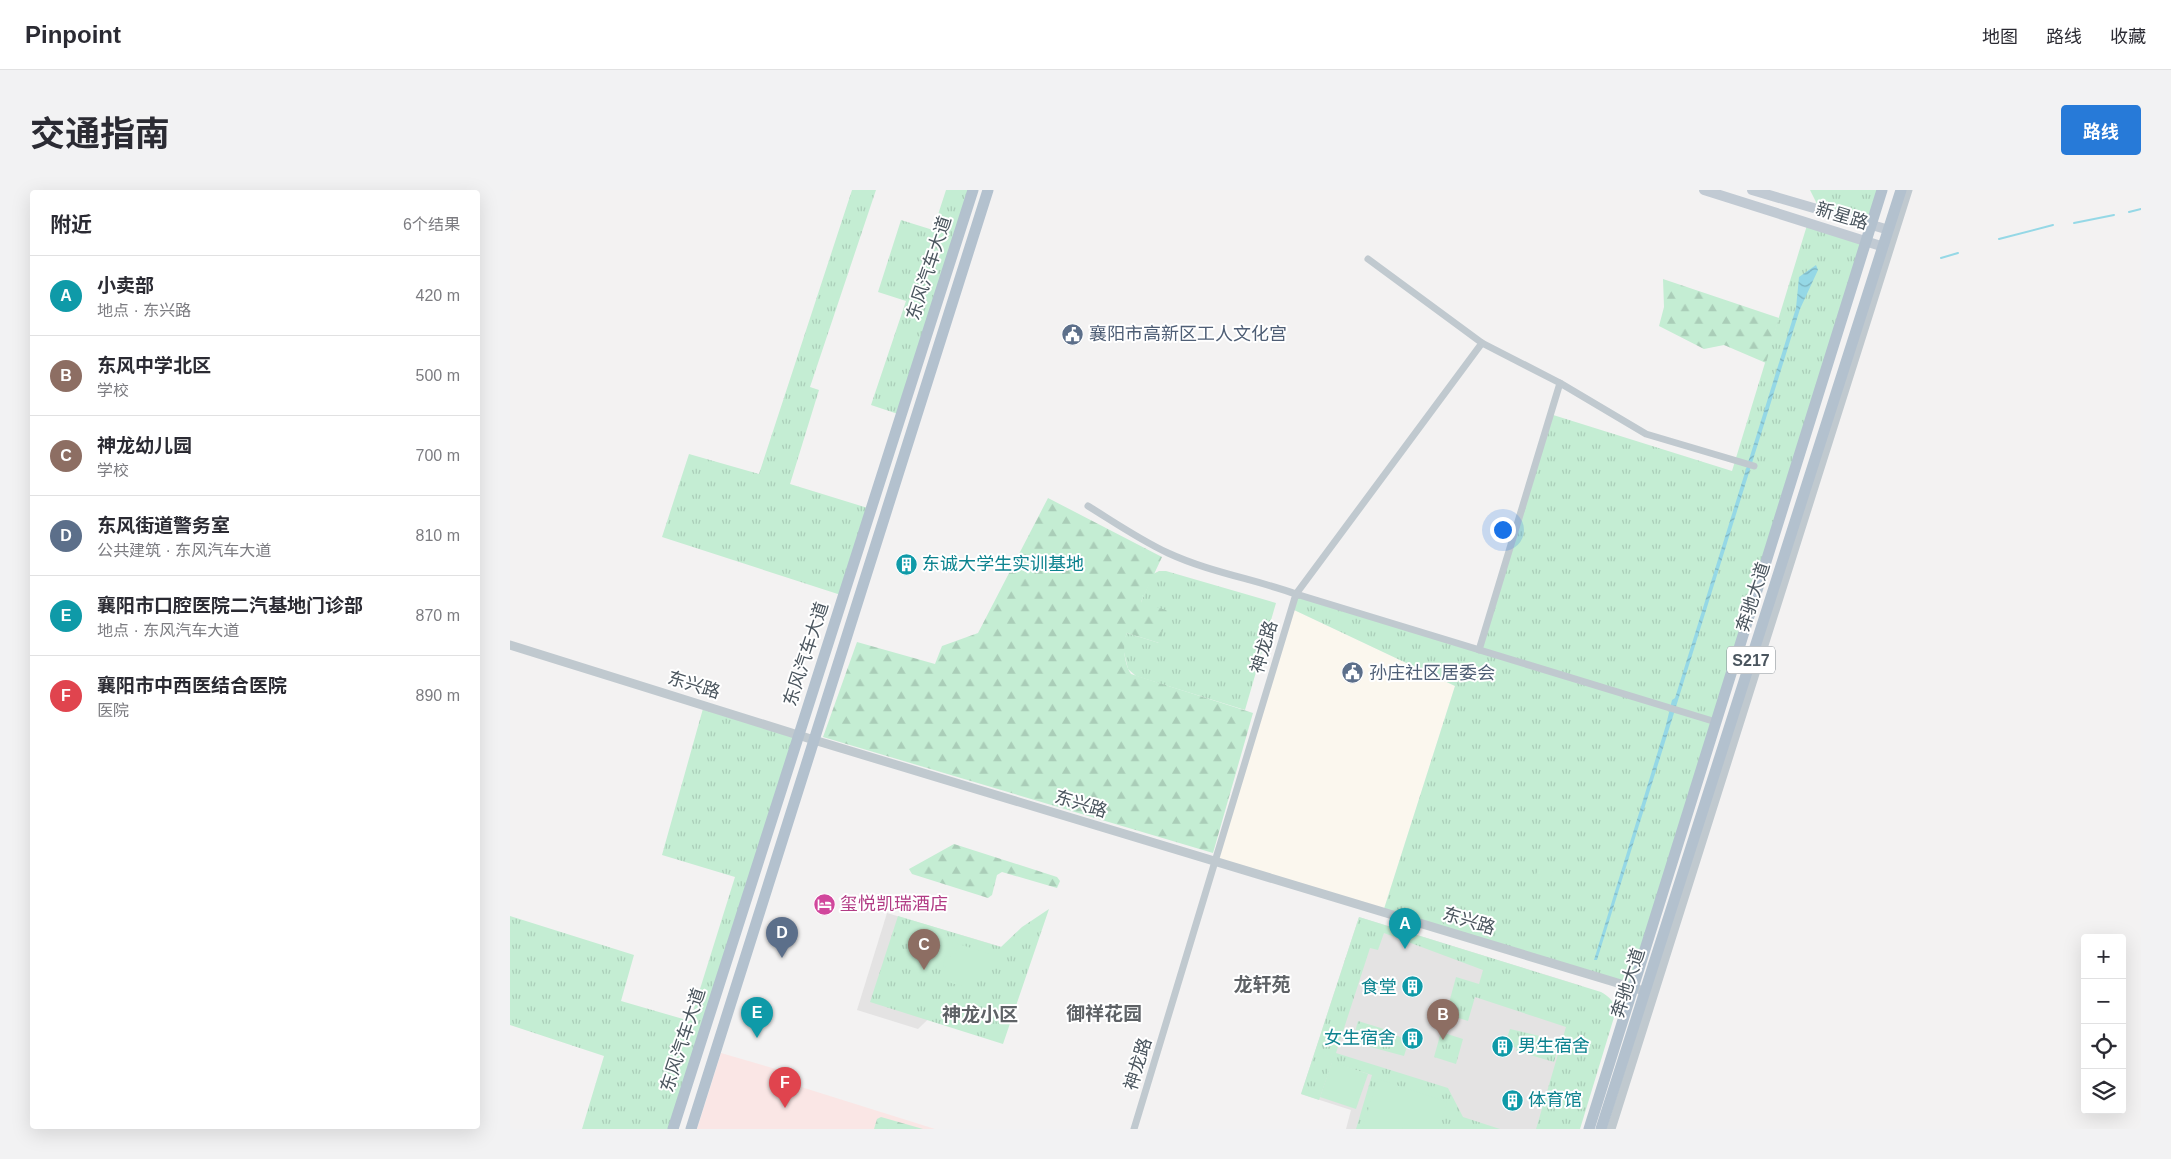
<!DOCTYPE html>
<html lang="zh">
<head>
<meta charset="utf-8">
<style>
	:root { --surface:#fff; --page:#f2f2f3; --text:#2b2b33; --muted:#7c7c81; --line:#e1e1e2; --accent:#277ad8 }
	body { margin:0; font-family:Helvetica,"Noto Sans SC",sans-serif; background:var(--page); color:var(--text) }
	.controls { position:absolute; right:15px; bottom:15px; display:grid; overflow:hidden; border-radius:5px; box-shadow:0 5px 20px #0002 }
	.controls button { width:45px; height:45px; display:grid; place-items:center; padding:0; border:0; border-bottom:1px solid var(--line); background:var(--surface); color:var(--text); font:25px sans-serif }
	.you { position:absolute; left:992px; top:339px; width:18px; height:18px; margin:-12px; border:4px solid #fff; border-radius:50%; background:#1a73e8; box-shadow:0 0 0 8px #1a73e833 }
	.badge { display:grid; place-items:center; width:32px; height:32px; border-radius:50%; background:var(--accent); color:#fff; font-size:16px; font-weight:700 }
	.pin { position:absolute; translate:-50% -41px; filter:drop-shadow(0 1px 2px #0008) }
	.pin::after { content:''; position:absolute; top:26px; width:18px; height:15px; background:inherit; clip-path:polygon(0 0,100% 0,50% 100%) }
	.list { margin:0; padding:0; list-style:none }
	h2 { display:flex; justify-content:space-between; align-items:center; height:65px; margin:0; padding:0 20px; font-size:21px }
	h2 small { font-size:16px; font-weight:400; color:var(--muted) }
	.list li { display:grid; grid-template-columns:32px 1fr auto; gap:15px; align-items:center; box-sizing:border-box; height:80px; padding:0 20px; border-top:1px solid var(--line) }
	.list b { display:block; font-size:19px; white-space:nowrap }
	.list p { margin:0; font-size:16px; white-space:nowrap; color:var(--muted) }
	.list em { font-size:16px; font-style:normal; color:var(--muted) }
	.icon { flex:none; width:28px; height:28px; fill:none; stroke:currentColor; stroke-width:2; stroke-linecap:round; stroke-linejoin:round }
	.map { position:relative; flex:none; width:1631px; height:939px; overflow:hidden; border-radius:5px }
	header { display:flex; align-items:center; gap:30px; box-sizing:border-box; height:70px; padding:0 25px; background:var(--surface); border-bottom:1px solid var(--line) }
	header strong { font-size:24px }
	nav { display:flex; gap:28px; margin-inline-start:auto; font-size:18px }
	.intro { display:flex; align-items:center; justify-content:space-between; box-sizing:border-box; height:120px; padding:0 30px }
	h1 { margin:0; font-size:35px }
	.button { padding:12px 22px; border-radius:5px; background:var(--accent); color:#fff; font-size:18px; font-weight:700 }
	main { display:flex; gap:30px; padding:0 30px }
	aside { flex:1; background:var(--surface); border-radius:5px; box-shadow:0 5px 20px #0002 }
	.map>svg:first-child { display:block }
	.commercial { fill:#fbf7ee }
	.education { fill:#e4e3e3 }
	.medical { fill:#fae6e5 }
	.grass { fill:url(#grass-tufts) }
	.forest { fill:url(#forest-firs) }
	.pitch { fill:#c4edd3 }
	.water { fill:url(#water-waves) }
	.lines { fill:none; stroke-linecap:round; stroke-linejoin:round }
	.stream { stroke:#95d8e6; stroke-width:2 }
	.minor { stroke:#c0c9cf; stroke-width:7 }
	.tertiary { stroke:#c0c9cf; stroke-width:9 }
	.secondary { stroke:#c1cad3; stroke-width:10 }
	.primary { stroke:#b3c1ce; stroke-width:11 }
	.labels { text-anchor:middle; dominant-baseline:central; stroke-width:4; stroke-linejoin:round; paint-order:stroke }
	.shield { fill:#fff; stroke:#80888e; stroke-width:1 }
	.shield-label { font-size:16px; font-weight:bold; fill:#4a555e }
	.street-label { font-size:18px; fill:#4a555e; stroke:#fff }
	.service-label { font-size:18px; fill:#4e5e75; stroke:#fff; text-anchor:start }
	.culture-label { font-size:18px; fill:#0d838f; stroke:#fff; text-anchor:start }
	.hotel-label { font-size:18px; fill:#b23c85; stroke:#fff; text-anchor:start }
	.neighbourhood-label { font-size:19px; font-weight:bold; fill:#5e6266; stroke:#fff }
</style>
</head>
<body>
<header>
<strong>Pinpoint</strong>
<nav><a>地图</a><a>路线</a><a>收藏</a></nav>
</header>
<div class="intro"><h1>交通指南</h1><a class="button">路线</a></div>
<main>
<aside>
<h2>附近<small>6个结果</small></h2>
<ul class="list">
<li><span class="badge" style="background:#0f9aa8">A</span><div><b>小卖部</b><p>地点 · 东兴路</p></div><em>420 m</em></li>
<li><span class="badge" style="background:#8d6e63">B</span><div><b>东风中学北区</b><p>学校</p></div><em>500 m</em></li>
<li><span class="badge" style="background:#8d6e63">C</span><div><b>神龙幼儿园</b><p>学校</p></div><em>700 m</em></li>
<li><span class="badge" style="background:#5c6f8a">D</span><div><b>东风街道警务室</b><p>公共建筑 · 东风汽车大道</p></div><em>810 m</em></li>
<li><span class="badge" style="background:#0f9aa8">E</span><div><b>襄阳市口腔医院二汽基地门诊部</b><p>地点 · 东风汽车大道</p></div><em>870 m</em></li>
<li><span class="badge" style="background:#e0444e">F</span><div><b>襄阳市中西医结合医院</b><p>医院</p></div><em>890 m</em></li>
</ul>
</aside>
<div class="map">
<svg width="1631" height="939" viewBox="0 0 1631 939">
	<defs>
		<pattern id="grass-tufts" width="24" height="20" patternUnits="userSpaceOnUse" patternTransform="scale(1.25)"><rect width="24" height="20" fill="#c4edd3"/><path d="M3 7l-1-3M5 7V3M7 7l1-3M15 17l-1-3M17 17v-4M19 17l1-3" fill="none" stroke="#aacdb8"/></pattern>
		<pattern id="forest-firs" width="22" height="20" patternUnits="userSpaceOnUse" patternTransform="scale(1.25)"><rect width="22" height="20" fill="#c4edd3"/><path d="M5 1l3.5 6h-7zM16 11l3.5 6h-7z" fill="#aacdb8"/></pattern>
		<pattern id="water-waves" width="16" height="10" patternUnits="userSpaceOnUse" patternTransform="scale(1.25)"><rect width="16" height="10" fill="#95d8e6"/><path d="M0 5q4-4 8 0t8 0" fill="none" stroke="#7cb2be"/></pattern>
	</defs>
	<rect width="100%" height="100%" fill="#f3f2f2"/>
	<path class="commercial" d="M784,420L945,496L873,722L707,672Z"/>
	<g class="education">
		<path d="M377,723L492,757L408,839L347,820Z"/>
		<path d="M849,727L1072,796L1030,939H836L841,920L791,904Z"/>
	</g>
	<path class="medical" d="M211,863L290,886L288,896L425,939H187Z"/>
	<g class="grass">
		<path d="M342,0H366L300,197L309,200L280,294L361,319L334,406L152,347L179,264L249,284Z"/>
		<path d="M436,0H463L391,225L361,215L396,111L368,102L391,30L423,40Z"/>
		<path d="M1300,0H1372L1361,35L1310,20Z"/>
		<path d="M1298,32L1356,50L1123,798L873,722L945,496L782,419L786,404L969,460L1040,224L1222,281Z"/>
		<path d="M649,381H656L766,413L735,520L626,486L618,479L612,454L617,443L649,453L631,412L643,384Z"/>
		<path d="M194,515L289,545L163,939H72L94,866L0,835V726L124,765L111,811L180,831L225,687L152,665Z"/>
		<path d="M539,719L493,854L360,812L388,726L491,757L512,737Z"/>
		<path d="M849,727L1091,802C1100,807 1106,813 1105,824L1070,939H1026L1056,837L965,807L958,831L936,824L946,787L969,794L973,780L874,743L868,760L860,758L826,863L938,898L953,927L990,939H846L862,885L822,873L809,910L791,904Z"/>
		<path d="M848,831L887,843V846L899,850L894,866L842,852Z"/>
		<path d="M1000,839L1050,851L1044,872L1006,861L1007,858L995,854Z"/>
		<path d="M931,842L953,849L946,874L924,867Z"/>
	</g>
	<g class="forest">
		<path d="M1153,89L1269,128L1256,173L1214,155L1194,159L1149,136L1154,117Z"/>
		<path d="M538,308L652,367L631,412L659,421L649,453L617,443C612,454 614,474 621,484L743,523L703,663L313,547L347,452L425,474L432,456L468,443Z"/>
		<path d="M444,654L547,687L550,691L547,698L492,682L487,685L482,705L478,708L402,684L399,679Z"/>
		<path d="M371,927L413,939H364L367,929Z"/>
	</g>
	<g class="pitch">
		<path d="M1029,675L1043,679L1039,693L1025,689Z"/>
		<path d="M442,752L484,765L452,796L430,790L436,777L433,776L435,766L440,767L441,763L445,764L447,758L440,756Z"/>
		<path d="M409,762L424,766L421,780L400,775L402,767L408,768Z"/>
		<path d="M822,872L858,884L846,919L810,907Z"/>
		<path d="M868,889L937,912L928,939H909L894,934L892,939H852Z"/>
	</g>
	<path class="water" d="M1306,75L1308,80L1290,119L1087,770H1084L1156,535L1162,510L1165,508L1286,118L1289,87Z"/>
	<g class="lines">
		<g class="stream">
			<path d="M1619,22L1631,19"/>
			<path d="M1564,33L1604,25"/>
			<path d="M1489,49L1543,35"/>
			<path d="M1431,68L1448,63"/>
		</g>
		<g class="minor">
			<path d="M858,69L972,153L1050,193"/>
			<path d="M578,316C604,332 630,350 658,363C699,382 744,389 786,404L972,153"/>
			<path d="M969,460L1050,193L1136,244L1244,276"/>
			<path d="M624,939L786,404L1206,532"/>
		</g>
		<g class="tertiary">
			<path d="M0,455L304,550L1134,801"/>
			<path d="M1101,939L1398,0"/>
		</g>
		<g class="secondary">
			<path d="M1194,0L1374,57"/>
			<path d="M1242,0L1379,40"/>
		</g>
		<g class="primary">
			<path d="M163,939L463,0"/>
			<path d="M181,939L478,0"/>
			<path d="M1079,939L1372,0"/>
			<path d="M1091,939L1391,0"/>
		</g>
	</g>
	<defs>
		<symbol id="civic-disc" viewBox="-11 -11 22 22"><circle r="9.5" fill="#5c6f8a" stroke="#fff"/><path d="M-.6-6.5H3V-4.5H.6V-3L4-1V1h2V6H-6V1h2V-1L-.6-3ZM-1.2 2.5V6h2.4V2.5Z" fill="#fff"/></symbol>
		<symbol id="building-disc" viewBox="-11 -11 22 22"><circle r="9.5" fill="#0f9aa8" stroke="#fff"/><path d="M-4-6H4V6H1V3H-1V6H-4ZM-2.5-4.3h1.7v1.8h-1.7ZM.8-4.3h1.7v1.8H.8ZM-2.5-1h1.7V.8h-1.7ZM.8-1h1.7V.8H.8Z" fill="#fff"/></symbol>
		<symbol id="hotel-disc" viewBox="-11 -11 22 22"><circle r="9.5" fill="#d1479c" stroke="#fff"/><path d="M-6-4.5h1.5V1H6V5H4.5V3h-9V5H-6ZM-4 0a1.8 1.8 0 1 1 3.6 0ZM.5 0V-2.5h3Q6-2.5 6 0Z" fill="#fff"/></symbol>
	</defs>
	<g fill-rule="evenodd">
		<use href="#civic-disc" x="550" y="132" width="25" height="25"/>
		<use href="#building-disc" x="384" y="362" width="25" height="25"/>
		<use href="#civic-disc" x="830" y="470" width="25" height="25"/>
		<use href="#hotel-disc" x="302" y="702" width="25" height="25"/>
		<use href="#building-disc" x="890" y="784" width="25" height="25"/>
		<use href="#building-disc" x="890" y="836" width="25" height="25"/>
		<use href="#building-disc" x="980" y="844" width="25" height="25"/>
		<use href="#building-disc" x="990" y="898" width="25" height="25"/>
	</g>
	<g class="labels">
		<rect class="shield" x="1217" y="456.5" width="48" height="27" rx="4"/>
		<g class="shield-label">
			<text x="1241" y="470">S217</text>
		</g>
		<g class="street-label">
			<text transform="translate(1332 26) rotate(17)">新星路</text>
			<text transform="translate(419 78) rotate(-72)">东风汽车大道</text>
			<text transform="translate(1243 407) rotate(-72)">奔驰大道</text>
			<text transform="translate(754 457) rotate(-74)">神龙路</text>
			<text transform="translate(296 464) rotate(-72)">东风汽车大道</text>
			<text transform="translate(184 495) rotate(17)">东兴路</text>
			<text transform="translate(571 614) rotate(17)">东兴路</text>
			<text transform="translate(959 731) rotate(17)">东兴路</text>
			<text transform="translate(1118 793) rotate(-72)">奔驰大道</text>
			<text transform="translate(173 850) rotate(-72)">东风汽车大道</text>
			<text transform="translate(628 874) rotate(-73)">神龙路</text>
		</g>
		<g class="service-label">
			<text x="579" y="144">襄阳市高新区工人文化宫</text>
			<text x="859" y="483">孙庄社区居委会</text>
		</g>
		<g class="culture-label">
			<text x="412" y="374">东诚大学生实训基地</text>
			<text x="887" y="797" text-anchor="end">食堂</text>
			<text x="886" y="848" text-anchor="end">女生宿舍</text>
			<text x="1008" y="856">男生宿舍</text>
			<text x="1018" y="910">体育馆</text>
		</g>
		<g class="hotel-label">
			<text x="330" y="714">玺悦凯瑞酒店</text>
		</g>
		<g class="neighbourhood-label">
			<text x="752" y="794">龙轩苑</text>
			<text x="594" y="823">御祥花园</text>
			<text x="470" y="824">神龙小区</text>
		</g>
	</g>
</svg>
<div class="controls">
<button>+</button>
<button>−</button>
<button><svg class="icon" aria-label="locate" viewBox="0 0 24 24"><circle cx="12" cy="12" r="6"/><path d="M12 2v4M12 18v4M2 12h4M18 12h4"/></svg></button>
<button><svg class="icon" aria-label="layers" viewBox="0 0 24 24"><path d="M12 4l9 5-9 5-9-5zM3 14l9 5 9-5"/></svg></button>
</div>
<div class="you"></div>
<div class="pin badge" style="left:895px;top:759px;background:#0f9aa8">A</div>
<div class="pin badge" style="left:933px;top:850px;background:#8d6e63">B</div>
<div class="pin badge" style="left:414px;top:780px;background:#8d6e63">C</div>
<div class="pin badge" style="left:272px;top:768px;background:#5c6f8a">D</div>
<div class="pin badge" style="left:247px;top:848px;background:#0f9aa8">E</div>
<div class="pin badge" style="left:275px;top:918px;background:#e0444e">F</div>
</div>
</main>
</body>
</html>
